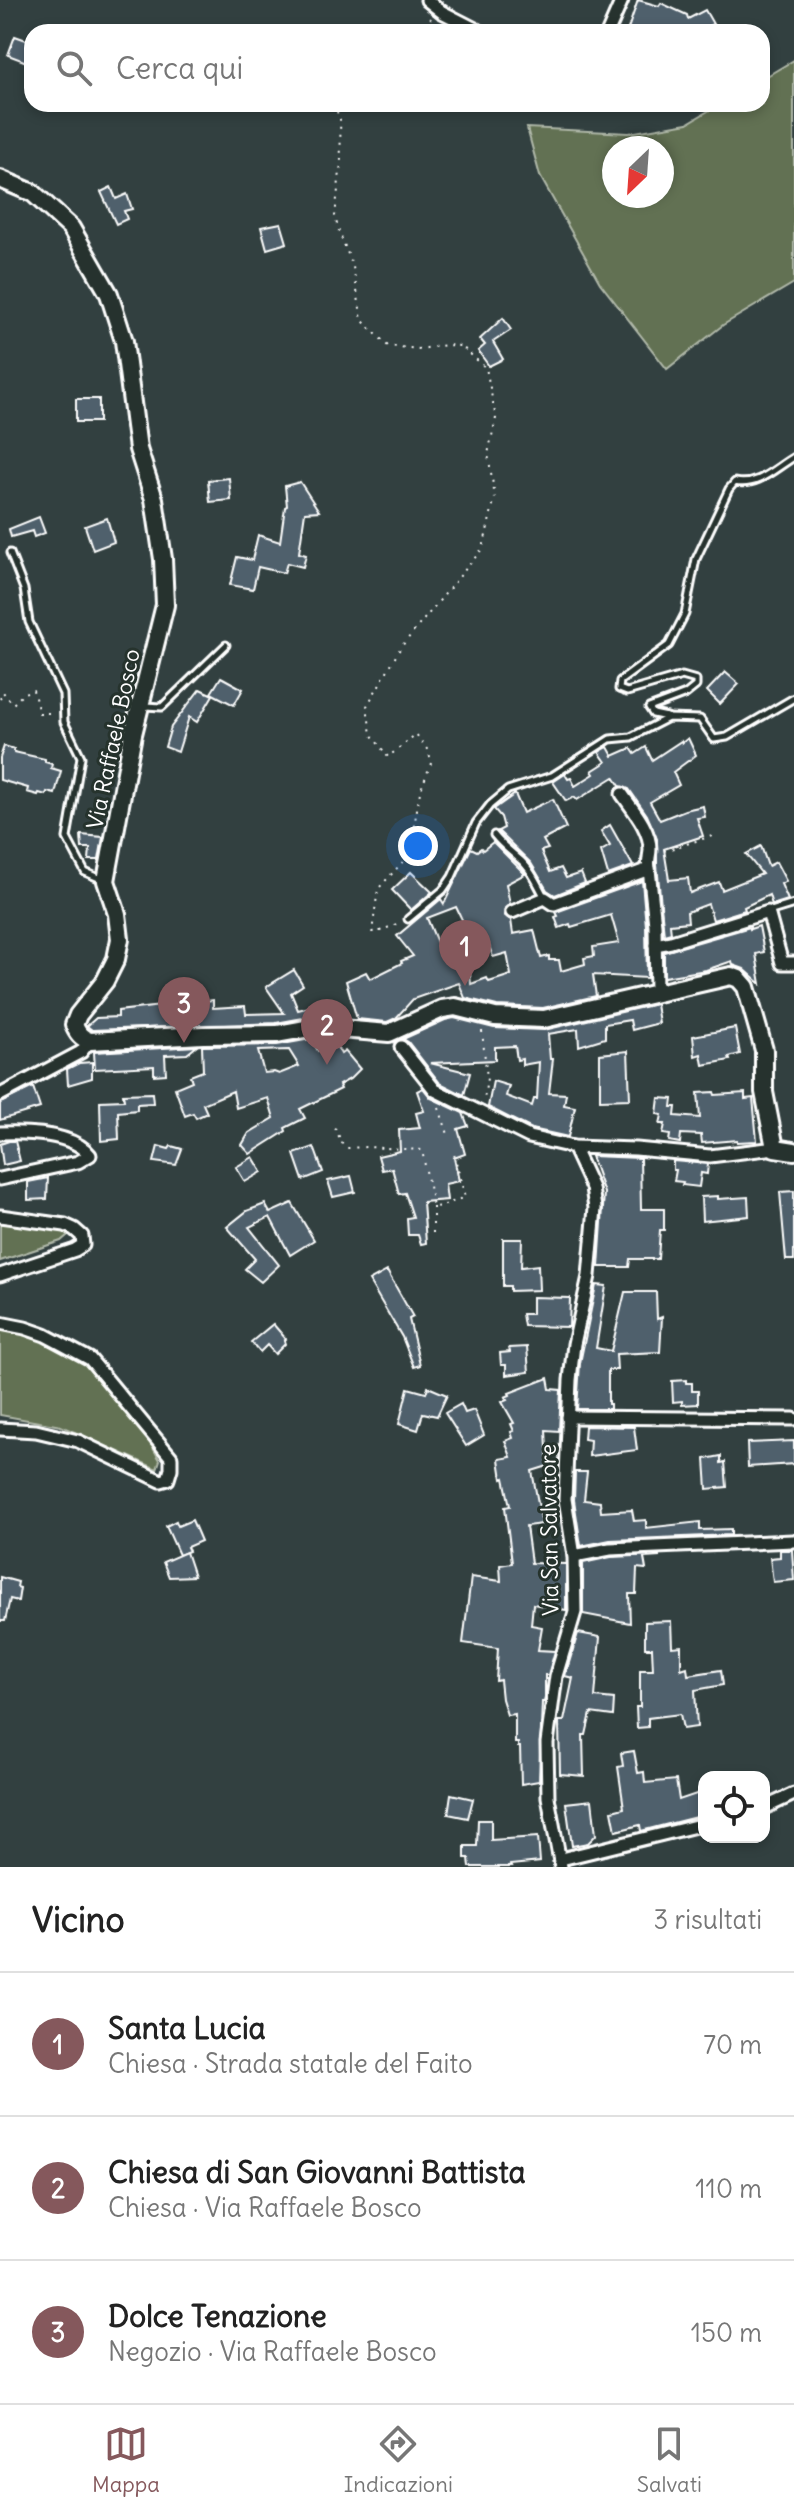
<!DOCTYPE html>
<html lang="it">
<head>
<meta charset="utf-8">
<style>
	:root { --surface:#fff; --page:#f2f2f2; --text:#222; --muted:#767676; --line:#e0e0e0; --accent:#85585c }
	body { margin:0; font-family:Delius,sans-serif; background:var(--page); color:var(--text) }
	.controls { position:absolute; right:24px; bottom:24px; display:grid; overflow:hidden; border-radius:16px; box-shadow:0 4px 12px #0003 }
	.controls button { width:72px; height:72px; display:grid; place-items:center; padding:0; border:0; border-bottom:2px solid var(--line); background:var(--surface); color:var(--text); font:40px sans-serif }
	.compass { position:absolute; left:602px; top:136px; width:72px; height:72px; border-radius:50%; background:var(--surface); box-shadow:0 4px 12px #0003; rotate:205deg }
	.you { position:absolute; left:418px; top:846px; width:28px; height:28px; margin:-20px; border:6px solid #fff; border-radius:50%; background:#1a73e8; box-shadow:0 0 0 12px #1a73e833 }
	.badge { display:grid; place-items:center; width:52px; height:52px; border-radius:50%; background:var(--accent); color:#fff; font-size:26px; font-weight:700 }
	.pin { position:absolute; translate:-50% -66px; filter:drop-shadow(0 2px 4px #0008) }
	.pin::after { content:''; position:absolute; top:42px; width:28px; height:24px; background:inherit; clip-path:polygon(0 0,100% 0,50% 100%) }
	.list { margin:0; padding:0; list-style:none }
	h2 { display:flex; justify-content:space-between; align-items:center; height:104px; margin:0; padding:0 32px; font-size:34px }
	h2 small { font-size:26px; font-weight:400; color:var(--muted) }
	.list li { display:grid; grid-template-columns:52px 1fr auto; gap:24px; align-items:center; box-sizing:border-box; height:144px; padding:0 32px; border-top:2px solid var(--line) }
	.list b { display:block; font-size:30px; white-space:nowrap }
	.list p { margin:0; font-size:26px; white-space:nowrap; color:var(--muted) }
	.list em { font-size:26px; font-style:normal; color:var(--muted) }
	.icon { flex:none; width:44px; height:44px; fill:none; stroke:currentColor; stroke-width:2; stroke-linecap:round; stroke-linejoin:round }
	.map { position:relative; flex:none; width:794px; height:1867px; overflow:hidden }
	.search { position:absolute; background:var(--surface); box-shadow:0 4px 12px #0003; left:24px; right:24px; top:24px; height:88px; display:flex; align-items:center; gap:20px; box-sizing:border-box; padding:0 28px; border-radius:24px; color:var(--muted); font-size:30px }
	.sheet { height:536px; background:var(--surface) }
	nav { display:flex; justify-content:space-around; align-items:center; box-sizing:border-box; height:112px; border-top:2px solid var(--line); background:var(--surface); font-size:22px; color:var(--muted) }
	nav a { display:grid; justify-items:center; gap:4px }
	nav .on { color:var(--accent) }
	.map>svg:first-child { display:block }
	.green { fill:#627153; stroke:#b0b8a9; stroke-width:2; fill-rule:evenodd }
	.building { fill:#4f606c; stroke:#fff; stroke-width:2; fill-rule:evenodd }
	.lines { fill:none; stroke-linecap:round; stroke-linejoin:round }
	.lane-casing { stroke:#fff; stroke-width:11 }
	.street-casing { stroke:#fff; stroke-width:17 }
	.secondary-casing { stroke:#fff; stroke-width:22 }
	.path { stroke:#fff; stroke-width:2; stroke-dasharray:2 6; stroke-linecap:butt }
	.lane { stroke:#26332d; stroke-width:5 }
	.street { stroke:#26332d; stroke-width:11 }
	.secondary { stroke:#26332d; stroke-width:16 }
	.labels { text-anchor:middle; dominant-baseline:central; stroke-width:6; stroke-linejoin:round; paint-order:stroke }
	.street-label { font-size:22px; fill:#fff; stroke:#26332d }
</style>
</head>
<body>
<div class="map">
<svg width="794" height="1867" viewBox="0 0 794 1867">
	<rect width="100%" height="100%" fill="#324040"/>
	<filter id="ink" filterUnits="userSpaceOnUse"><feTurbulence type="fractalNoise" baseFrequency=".0125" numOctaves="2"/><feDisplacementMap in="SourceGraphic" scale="16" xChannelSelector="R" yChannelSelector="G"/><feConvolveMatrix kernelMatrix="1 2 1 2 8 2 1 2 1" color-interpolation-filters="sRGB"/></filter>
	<g filter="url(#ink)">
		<g class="green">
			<path d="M794,60V283L723,325L667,369L600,283L540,176L527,128L629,133L688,123L720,104H762V79ZM614,148H662V196H614Z"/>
			<path d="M0,1223L65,1231L68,1235L61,1241L0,1261Z"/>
			<path d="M0,1329C23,1333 57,1344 77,1357C106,1377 143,1430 160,1460L157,1469L61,1426L0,1415Z"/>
		</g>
		<g class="building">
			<path d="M638,0L659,6L661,3L687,15L688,19L705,10L713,24L697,32H635L628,29Z"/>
			<path d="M15,36L32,42V64L8,55Z"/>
			<path d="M111,187L116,199L127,194L132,209L124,211L127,219L116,224L101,192Z"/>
			<path d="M281,223L287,243L267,249L261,227Z"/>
			<path d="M503,318L511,330L493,342L503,359L489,366L478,351L485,345L480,339Z"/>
			<rect x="76" y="399" width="23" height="23"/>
			<path d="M229,478L231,500L210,502L208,480Z"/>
			<path d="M300,482L319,511L305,512L299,553L306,555L303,567L287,563L284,573L258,567L253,589L230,585L237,557L252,560L258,535L280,542L285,507L287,506L285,486Z"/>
			<path d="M39,517L45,533L34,537L32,531L11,537L9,529Z"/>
			<path d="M107,518L114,542L93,550L85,526Z"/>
			<path d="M725,672L739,684L720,704L707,691Z"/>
			<path d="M221,677L243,689L234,705L211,693Z"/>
			<path d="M200,689L213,695L197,722L189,717L178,752L165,747L171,727Z"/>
			<path d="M688,738L696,755L673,772L679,785L650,802L660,820L685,810L703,806L705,817L697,818L703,836L664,849L669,880L688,878L690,893L719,882L722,890L762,874L746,854L761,846L768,866L776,862L786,881L781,884L788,900L772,905L769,895L744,907L745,910L713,920L708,904L687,912L688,922L670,924L671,933L664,935L657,865V839L647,815L629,789L620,786L614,777L577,800L574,797L566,801L553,782L565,774L568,779L571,778L575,786L594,774L592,771L606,762L599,752L608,747L613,756L631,748L635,754L646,747L652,760L681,741L682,743Z"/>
			<path d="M4,746L14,749V752L45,759V762L52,764L51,768L61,771L55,794L47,792L46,795L39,793L38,795L27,792L28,788L0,780V758Z"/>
			<path d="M515,794L523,813L553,799L566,828L543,840L548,849L541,851L550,872L561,868L566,878L581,873L585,883L555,895L547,890L531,863L498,831L504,828L501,817L494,809Z"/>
			<path d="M610,825L633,866L608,875L601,851L610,846L601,831Z"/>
			<path d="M81,835L103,837L99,860H89L90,848H82Z"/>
			<path d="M493,842L525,874L506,884L510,904L505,908L504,915L511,920L513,934L534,930L541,958L549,956V960H559L561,971L585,964L584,958L594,956L593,947L619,943L611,915L571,927L570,924L559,928L555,917L558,916L556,912L642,881L646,926L647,978L593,975L596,996L543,1008L497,1006L465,998L459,983L413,999L396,1018L387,1022L357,1019L346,981L366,972L370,979L402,963L401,961L413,956L397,936L441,899L444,904L471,848L477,851L481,848L483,850ZM456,907L466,928L438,945L427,918ZM487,940L493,957L507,953L511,975L489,982L487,978L471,984L470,972L465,973L461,953Z"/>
			<path d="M411,872L432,892L411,910L392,890Z"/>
			<path d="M759,926L764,952L756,954L761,984L744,969L733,965L732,961L706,970L664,977V952L750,927V929Z"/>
			<path d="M294,970L303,985L291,993L298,1010L329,1002L333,1017L314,1016L276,1023L92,1030L87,1026L96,1018L118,1017V1011L213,1000V1008L245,1006L246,1014L284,1013L266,987Z"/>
			<path d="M656,1004L659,1023L632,1030L630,1020L605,1024V1038L579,1046L578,1029L548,1034L550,1059H553L549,1093L566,1094L564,1105L575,1107L568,1137L532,1129L488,1107L493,1081L509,1086L506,1096L532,1106L534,1099H537L539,1062L522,1065V1059L517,1060L515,1046L495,1047V1060L430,1063L470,1073L464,1095L440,1083L408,1042L403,1039L445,1020L454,1018L494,1028L544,1030Z"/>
			<path d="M735,1028L740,1054L729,1057L730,1060L703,1065L701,1054L695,1056L693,1036Z"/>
			<path d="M311,1039L318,1051L334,1042L341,1054L345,1051L360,1069L350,1079L339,1085L341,1089L300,1109L305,1118L285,1128L286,1131L250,1154L242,1145L249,1133L274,1118L268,1098L236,1108L233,1091L203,1104L207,1113L196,1118L193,1113L185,1116L175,1088L192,1081L190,1076L203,1071L202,1046L277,1045ZM289,1050L299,1066L279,1074L274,1072L264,1073L258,1051Z"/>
			<path d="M197,1046L187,1054L165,1055L166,1074L154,1075V1066L95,1069L94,1052Z"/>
			<path d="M628,1051L630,1099L600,1100V1054Z"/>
			<path d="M92,1062V1078L68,1085L67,1069L79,1063Z"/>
			<path d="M33,1087L40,1108L0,1120V1103Z"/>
			<path d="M423,1088L431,1098L463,1113L468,1126L458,1129L465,1154L454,1158L459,1181L445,1184L447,1200L423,1202L426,1243L421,1244L418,1235H408L407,1218L413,1217L405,1193L399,1194L392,1168L382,1170L378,1156L400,1151L399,1130L420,1128L416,1113L424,1111L417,1091Z"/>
			<path d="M714,1092L715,1095L745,1093V1099L753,1098L757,1141L737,1142V1140L702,1143L701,1135L681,1134L680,1143L669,1141L670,1135L663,1134L665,1124H660L662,1115L657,1114L659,1098L673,1099L672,1107H676L675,1116L700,1118L698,1093Z"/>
			<path d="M152,1093L153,1103L137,1104V1110L118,1112L119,1139L101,1141L100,1101L124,1100L123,1094Z"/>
			<path d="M9,1141H15L20,1161L3,1165L0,1144Z"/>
			<path d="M158,1146L169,1149L171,1146L182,1149L176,1165L154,1162Z"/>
			<path d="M314,1147L323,1172L303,1180L294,1154Z"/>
			<path d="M591,1156L640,1158L641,1209H664V1230H660L658,1259H630L629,1267H599L604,1193Z"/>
			<path d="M253,1157L262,1172L245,1182L236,1167Z"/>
			<path d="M673,1161L708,1164L707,1174L701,1173L699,1187L682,1185L683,1182L674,1181L676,1170H673Z"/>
			<path d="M351,1176L355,1192L333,1197L328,1181Z"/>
			<path d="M48,1178L47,1199L28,1200V1182Z"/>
			<path d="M794,1191V1260H786L780,1192Z"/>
			<path d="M718,1196V1199L748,1197L749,1216L702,1221L701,1197Z"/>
			<path d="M292,1203L314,1240L290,1255L270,1217L249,1227L279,1265L261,1282L245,1269L255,1259L227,1227L247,1211L265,1204L270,1213Z"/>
			<path d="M503,1239H522L521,1267L538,1265L539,1290L510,1291V1286H503Z"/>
			<path d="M387,1271L413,1317L409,1319L420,1365L414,1367L402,1337L369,1281Z"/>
			<path d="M596,1285L606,1286L596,1348L611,1351L625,1292H656L657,1319L662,1317L660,1352L616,1354L617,1370H608V1404H610V1409H577L580,1363Z"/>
			<path d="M532,1297L570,1298L569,1327L524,1326L522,1314H532Z"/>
			<path d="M273,1324L286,1339L284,1341L285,1344L275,1354L267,1345L260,1352L251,1342Z"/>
			<path d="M527,1347L529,1372L506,1375V1365H501L500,1353L510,1352L509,1348Z"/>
			<path d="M548,1378L550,1389L561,1390L559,1431L546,1430L548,1466L532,1471L542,1524L526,1526L531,1563L566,1564V1610L533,1604L531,1625L542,1627L538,1650L555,1651L548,1675H545V1698L544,1702H542L539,1781L521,1784L520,1747H518V1743H515V1714L507,1715L502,1699L500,1680L496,1681L498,1648L463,1643L471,1577L501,1581L500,1565L512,1563L505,1507L510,1506L504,1478L502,1479L499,1459L511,1457L505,1441L513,1438L511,1432L514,1431L511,1424L514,1423L502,1402L507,1400L505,1397L510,1395L509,1393Z"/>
			<path d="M686,1380V1383H692V1391H698V1404L682,1405V1401L673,1402L672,1381Z"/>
			<path d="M428,1387L447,1395L437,1416L423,1413L418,1430L399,1424L408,1388L426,1393Z"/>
			<path d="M461,1404L465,1413L474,1410L484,1435L466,1446L445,1413Z"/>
			<path d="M585,1426L634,1427L637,1450L589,1456L590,1440L584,1439Z"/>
			<path d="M794,1441V1464L748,1467L747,1443Z"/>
			<path d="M721,1456V1463L725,1462L727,1487L707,1489L705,1459Z"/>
			<path d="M575,1472H587L584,1500L600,1502L601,1512L632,1510L634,1521L646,1520V1528L700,1522V1530L731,1529V1535L610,1540L581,1546L574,1500Z"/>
			<path d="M192,1520L201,1541L187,1547L189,1551L179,1555L166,1526L176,1521L178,1526Z"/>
			<path d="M780,1550H792L794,1580L773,1582L770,1558L780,1557Z"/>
			<path d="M186,1552L194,1576L169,1577L163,1562Z"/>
			<path d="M659,1555V1557L644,1558L646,1569L637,1568L636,1594H629L630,1623L583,1614V1563L611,1557Z"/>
			<path d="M0,1577L18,1582L17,1587L20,1588L18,1601L10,1599L5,1621H0Z"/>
			<path d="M671,1621L672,1647L681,1646V1669L687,1667L688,1675L721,1670L723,1685L695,1690L697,1727L683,1729L680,1714L648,1718V1727L637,1728L636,1707H640V1670H653L652,1648H645V1622Z"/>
			<path d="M578,1633L600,1637L595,1697L614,1699L613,1716L591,1713L586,1735H583L584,1776L560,1774L559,1721H564L573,1678L565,1676Z"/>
			<path d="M634,1751L638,1773L644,1772L645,1783L676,1780L679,1800L702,1792L704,1815L641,1831L640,1825L616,1831L612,1811L624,1808L618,1767L623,1766L621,1753Z"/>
			<path d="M451,1794L473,1799L468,1818L448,1814Z"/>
			<path d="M592,1800L596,1835L588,1843L572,1846L566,1803Z"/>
			<path d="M478,1820H491V1840L538,1837L540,1862L510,1865L511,1867H470L469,1858H465V1846H477Z"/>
		</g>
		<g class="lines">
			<defs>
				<g id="lane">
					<path d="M10,553L24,589L29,622L63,694L64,722L81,757L67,838L85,872L101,879"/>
					<path d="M145,706L162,707L226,645"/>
					<path d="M667,717L653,714L649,708L686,694L696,686V680L682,676L627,692L619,689L620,681L669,645L685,614L696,559L729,489L735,482C758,487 775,468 794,457"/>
					<path d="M494,835C502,845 509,850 518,858C530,867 538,885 545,898"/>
					<path d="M768,912L794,904"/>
					<path d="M408,919L443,890L452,877L476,823L490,805L508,790L552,776L610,739L631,737L668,718L700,719L714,739L727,737L794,698"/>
				</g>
				<g id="street">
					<path d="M427,0L442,12L481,32"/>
					<path d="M608,32L622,0"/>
					<path d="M622,794C633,810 650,829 650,849C650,857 647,860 649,869"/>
					<path d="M512,912L545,898L554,904L649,869L655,925L656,993"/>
					<path d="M655,945L671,942L768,912L782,963H794"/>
					<path d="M401,1047L435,1090L529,1137L573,1147L636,1149L710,1156L775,1148"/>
					<path d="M0,1095L81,1052L90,1041"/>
					<path d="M0,1133C26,1132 73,1133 90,1155L78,1162L0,1179"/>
					<path d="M0,1216L65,1225L74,1229L82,1236L83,1245L75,1250L0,1275"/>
					<path d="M0,1323L25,1328L45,1335L90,1359L171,1457V1469L168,1479L161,1481L78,1441L36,1431L0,1429"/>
					<path d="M568,1417L794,1419"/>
					<path d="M574,1556L610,1549L793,1541"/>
					<path d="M764,1808L794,1794"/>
					<path d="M561,1859L704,1824"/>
					<path d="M561,1867L548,1797L547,1743L556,1676L575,1612L574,1556L565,1499L570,1380L574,1344L589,1276L595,1208L592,1188L573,1147"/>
				</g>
				<path id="secondary" d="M0,179L33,193L71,228L109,294L124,341L138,449L154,499L163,559L165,605L133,734L106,881L117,914L120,939L116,959L105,981L78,1015L74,1025C78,1034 81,1038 90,1041L203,1035L277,1034L316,1027L389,1033L442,1009L455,1007L495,1017L544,1019L731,976L739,979L746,987L764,1050V1092L775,1148L794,1151"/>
			</defs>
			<use href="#lane" class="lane-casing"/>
			<use href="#street" class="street-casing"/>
			<use href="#secondary" class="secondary-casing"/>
			<g class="path">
				<path d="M421,32L431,18"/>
				<path d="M334,104L340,119L341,163L335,216L338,229L353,267L362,320L388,346L420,349L446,345L461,346L486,368L496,418L488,454L495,497L483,548L401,647L367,706L371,734L388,757L416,734L429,752L431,763L420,792L409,855L378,889L372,932L380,931L399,923"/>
				<path d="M0,699L3,692L13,704L24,693L33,690L39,713H54"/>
				<path d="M664,851L712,836"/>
				<path d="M482,1031L487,1078L484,1100"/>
				<path d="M439,1108L449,1137"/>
				<path d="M335,1128L342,1143L347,1148L367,1147L422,1150L433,1207L442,1206L465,1197L454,1154"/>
				<path d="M433,1207V1233"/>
			</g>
			<use href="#lane" class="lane"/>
			<use href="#street" class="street"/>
			<use href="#secondary" class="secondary"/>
		</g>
	</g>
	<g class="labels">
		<g class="street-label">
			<text transform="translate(113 739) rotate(-78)">Via Raffaele Bosco</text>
			<text transform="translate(549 1530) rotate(-91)">Via San Salvatore</text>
		</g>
	</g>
</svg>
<div class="controls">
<button><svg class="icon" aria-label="locate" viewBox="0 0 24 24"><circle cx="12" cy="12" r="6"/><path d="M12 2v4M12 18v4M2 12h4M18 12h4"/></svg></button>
</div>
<svg class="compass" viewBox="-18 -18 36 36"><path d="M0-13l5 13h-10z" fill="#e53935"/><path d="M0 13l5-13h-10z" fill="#767676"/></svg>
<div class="you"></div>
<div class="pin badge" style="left:465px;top:986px">1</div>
<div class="pin badge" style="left:327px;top:1065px">2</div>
<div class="pin badge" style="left:184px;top:1043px">3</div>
<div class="search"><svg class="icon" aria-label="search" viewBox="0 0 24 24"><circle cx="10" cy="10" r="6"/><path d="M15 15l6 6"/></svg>Cerca qui</div>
</div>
<section class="sheet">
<h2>Vicino<small>3 risultati</small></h2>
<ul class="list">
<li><span class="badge">1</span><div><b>Santa Lucia</b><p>Chiesa · Strada statale del Faito</p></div><em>70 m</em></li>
<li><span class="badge">2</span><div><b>Chiesa di San Giovanni Battista</b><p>Chiesa · Via Raffaele Bosco</p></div><em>110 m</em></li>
<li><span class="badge">3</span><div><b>Dolce Tenazione</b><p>Negozio · Via Raffaele Bosco</p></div><em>150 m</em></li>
</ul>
</section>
<nav>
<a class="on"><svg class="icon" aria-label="map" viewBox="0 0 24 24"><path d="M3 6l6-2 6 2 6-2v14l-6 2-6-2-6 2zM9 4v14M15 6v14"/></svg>Mappa</a>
<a><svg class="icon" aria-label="directions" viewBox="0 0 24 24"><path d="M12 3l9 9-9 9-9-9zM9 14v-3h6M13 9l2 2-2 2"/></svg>Indicazioni</a>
<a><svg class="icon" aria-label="saved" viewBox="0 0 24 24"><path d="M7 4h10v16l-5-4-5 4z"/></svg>Salvati</a>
</nav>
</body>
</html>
